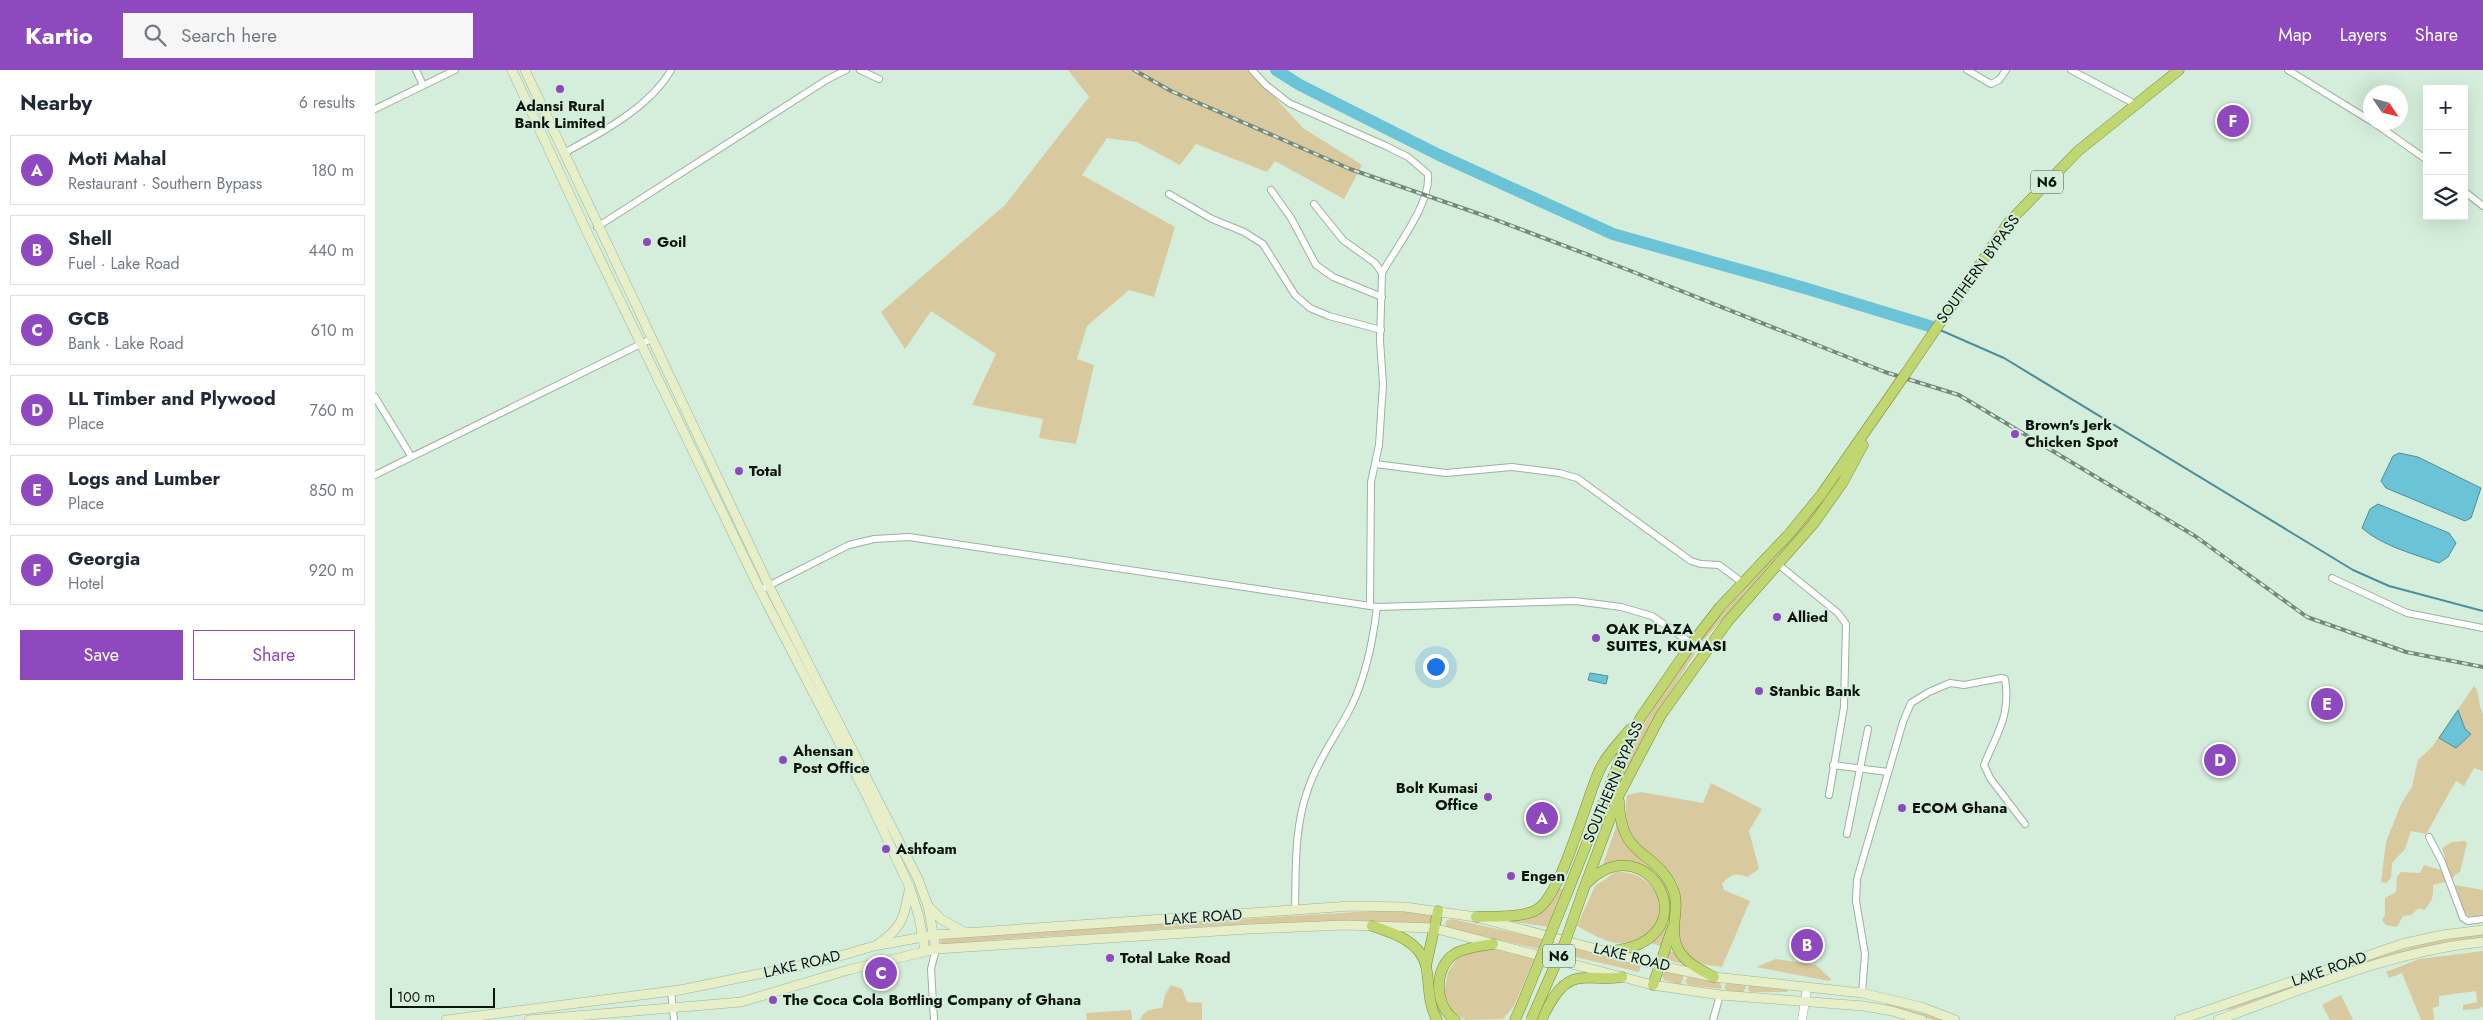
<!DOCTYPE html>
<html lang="en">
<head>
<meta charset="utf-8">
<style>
	:root { --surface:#fff; --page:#f6f6f7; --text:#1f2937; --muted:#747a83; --line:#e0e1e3; --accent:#8d49bd }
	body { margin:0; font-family:Jost,sans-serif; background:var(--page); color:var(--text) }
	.controls { position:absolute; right:15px; top:15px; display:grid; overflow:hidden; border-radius:0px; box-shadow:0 5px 20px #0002 }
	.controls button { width:45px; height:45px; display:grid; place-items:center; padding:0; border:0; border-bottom:1px solid var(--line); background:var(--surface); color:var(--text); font:25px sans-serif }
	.compass { position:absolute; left:1988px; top:15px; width:45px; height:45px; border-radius:50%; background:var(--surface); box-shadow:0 5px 20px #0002; rotate:125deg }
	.scale { position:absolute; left:15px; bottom:12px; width:105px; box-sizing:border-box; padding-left:5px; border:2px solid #0c140e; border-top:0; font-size:14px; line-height:18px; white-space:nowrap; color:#0c140e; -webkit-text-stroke:4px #d5eedb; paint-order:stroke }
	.you { position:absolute; left:1060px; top:596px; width:18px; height:18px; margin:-12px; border:4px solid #fff; border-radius:50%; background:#1a73e8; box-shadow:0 0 0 8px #1a73e833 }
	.badge { display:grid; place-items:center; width:32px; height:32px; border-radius:50%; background:var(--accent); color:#fff; font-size:16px; font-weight:700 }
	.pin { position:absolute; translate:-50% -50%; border:2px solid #fff; box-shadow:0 1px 5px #0006 }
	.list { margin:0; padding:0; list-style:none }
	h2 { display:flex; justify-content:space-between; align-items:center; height:65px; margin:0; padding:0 20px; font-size:21px }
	h2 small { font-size:16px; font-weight:400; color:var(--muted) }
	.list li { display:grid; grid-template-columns:32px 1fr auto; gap:15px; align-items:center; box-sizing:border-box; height:70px; margin:0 10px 10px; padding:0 10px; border:1px solid var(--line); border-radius:0px }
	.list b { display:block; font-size:19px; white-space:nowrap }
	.list p { margin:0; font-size:16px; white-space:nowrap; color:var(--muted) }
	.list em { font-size:16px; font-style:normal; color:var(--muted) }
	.actions { display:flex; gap:10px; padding:15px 20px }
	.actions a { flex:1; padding:11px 0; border:1px solid var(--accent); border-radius:0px; text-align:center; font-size:18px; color:var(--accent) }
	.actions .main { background:var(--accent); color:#fff }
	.icon { flex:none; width:28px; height:28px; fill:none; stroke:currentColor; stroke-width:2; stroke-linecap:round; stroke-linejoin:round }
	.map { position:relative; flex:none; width:2108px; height:950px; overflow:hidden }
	header { display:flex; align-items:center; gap:30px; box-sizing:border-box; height:70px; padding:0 25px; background:var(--accent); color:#fff }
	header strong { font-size:24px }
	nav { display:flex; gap:28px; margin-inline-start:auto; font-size:18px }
	.search { width:350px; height:45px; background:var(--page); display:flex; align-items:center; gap:12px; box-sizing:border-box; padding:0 18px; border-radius:0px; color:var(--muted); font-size:19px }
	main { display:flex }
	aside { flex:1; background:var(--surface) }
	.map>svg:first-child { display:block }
	.green { fill:#d9c99f }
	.water { fill:#6bc3d8; stroke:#4e8e9b }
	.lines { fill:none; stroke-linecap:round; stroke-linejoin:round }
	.stream { stroke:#4e8e9b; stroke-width:2 }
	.river { stroke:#6bc3d8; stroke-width:12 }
	.minor-casing { stroke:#9ab29f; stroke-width:8 }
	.tertiary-casing { stroke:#9ab29f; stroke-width:9 }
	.secondary-casing { stroke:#9ab29f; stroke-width:10 }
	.trunk-casing { stroke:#778b36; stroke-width:11 }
	.minor { stroke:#fff; stroke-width:6 }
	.tertiary { stroke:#fff; stroke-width:8 }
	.secondary { stroke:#e7efc9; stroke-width:9 }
	.trunk { stroke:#c0d670; stroke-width:10 }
	.rail-casing { stroke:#77887b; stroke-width:4 }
	.rail { stroke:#d5eedb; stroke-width:2; stroke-dasharray:5.5; stroke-linecap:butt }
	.trunk-bridge-casing { stroke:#778b36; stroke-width:11; stroke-linecap:butt }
	.trunk-bridge { stroke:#c0d670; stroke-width:10 }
	.poi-dot { fill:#8d49bd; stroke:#d5eedb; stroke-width:2 }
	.labels { text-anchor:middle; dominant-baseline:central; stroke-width:4; stroke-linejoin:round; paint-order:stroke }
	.shield { fill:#d5eedb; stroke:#48554c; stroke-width:1 }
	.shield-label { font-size:14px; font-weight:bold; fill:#0c140e }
	.poi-label { font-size:15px; font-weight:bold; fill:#0c140e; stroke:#d5eedb; text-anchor:start }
	.street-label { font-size:15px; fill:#0c140e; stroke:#d5eedb }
</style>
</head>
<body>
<header>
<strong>Kartio</strong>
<div class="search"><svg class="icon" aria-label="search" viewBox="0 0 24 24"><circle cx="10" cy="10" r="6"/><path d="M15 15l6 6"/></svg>Search here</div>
<nav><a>Map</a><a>Layers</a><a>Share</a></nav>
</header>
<main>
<aside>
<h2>Nearby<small>6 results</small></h2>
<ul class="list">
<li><span class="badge">A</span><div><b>Moti Mahal</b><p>Restaurant · Southern Bypass</p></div><em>180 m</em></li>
<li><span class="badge">B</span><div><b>Shell</b><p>Fuel · Lake Road</p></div><em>440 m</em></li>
<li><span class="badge">C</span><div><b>GCB</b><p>Bank · Lake Road</p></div><em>610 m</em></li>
<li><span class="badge">D</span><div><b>LL Timber and Plywood</b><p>Place</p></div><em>760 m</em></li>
<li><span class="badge">E</span><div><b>Logs and Lumber</b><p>Place</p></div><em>850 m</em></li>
<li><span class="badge">F</span><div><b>Georgia</b><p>Hotel</p></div><em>920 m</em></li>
</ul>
<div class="actions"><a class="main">Save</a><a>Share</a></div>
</aside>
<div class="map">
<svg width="2108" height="950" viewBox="0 0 2108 950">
	<rect width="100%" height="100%" fill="#d5eedb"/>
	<g class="green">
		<path d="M693,0H875L928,58L987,95L969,129L900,91L892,102L821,74L805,95L762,72L732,68L707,105L800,157L779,227L754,220L712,256L702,289L719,295L701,374L664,368L668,349L597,335L621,284L556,241L530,279L506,242L630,135L714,27Z"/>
		<path d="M1450,426L1453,429L1327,572L1326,568Z"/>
		<path d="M1318,581L1320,583L1278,650L1234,734C1252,684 1283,622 1318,581Z"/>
		<path d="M2099,616C2106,623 2102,635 2108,643V701L2099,698L2089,716L2081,711L2051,764L2036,761L2030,779L2017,793L2016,808L2011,813L2006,812L2011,772L2026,734L2037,717L2043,690L2057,677Z"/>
		<path d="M1336,713L1387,739L1374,761L1384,799L1372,807C1361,803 1355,804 1347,814L1349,820L1375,831L1347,897C1334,895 1321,895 1312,884C1295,863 1312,836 1302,813C1284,774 1244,789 1252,725L1266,722L1328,733Z"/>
		<path d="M1242,754C1251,789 1288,796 1295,827C1298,843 1292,861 1288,877L1276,873C1298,848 1299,829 1277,804L1227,797Z"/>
		<path d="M2090,771L2092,773L2085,802L2080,805L2074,814L2070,812L2058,815C2059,826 2057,832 2049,840L2044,838L2036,845L2028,846L2022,857L2011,855L2007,850L2010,845V828L2021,822L2022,807L2026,802L2045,803L2049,795L2066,800V794L2070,787L2067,778L2077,772Z"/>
		<path d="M1241,802C1290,800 1301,861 1256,871C1251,872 1246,874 1241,873C1227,871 1214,862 1202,856L1220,816Z"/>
		<path d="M2080,815L2108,820V846H2093L2089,841Z"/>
		<path d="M1185,819H1188L1173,857L1127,850C1157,848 1170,847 1185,819Z"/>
		<path d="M1016,840L1059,844L1057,856C945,849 833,855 720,864C671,867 619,868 570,876L565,873L567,867Z"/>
		<path d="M1077,849L1168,869L1164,879L1072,858L1070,854L1072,850Z"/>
		<path d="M2108,864V869L2076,871L2030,882L1851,941L1854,938C1938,910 2019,874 2108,864Z"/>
		<path d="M1196,875L1266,895L1264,902L1192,885Z"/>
		<path d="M1101,879H1118L1159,889L1139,936L1128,949L1090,950L1077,941L1069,923L1073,902L1082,889Z"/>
		<path d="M1294,881L1301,883L1311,895L1293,890Z"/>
		<path d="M2108,881V936L2103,939L2088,940V935L2102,932L2101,921L2064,926V936L2058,938L2059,950H2046L2027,903L2014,908L2011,902L2044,889Z"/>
		<path d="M1401,889L1441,895L1456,909L1454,911L1381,897Z"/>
		<path d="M1291,901L1309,905L1306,915L1289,910L1287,905Z"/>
		<path d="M1313,907L1345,911L1347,919L1313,915L1310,911Z"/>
		<path d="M1352,913L1369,914L1371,918L1368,922L1353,921L1349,918Z"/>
		<path d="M796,915L807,919L812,932L827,933V950H765C768,940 778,939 787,938L790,925Z"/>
		<path d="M1374,915L1412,920L1413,922H1376L1373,920Z"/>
		<path d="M1966,925L1978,950H1955L1947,935Z"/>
		<path d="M1512,933L1570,950H1558L1511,935Z"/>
		<path d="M756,940L757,950H712L711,943Z"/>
	</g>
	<g class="water">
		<path d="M2024,383L2043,387L2106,418L2096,448L2090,451L2011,418L2006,411L2018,386Z"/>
		<path d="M2003,434L2074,463L2081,473L2073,487L2064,493C2039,484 2007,476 1987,458L1995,439Z"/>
		<path d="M1215,603L1233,606L1231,614L1213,610Z"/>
		<path d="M2083,640L2090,659L2096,664L2081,678L2064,668Z"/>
	</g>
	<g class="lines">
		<path class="stream" d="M1565,260L1629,288L1978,500L2014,516L2108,541"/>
		<path class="river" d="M901,0L925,15L1064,85L1238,164L1433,219L1561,258"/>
		<defs>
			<g id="minor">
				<path d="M41,0L48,15"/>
				<path d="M485,0L504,9"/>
				<path d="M877,0L891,15L914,33L1011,76L1033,87L1053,104C1056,134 1021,177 1007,203"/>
				<path d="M1592,0L1616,14L1624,10L1631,0"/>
				<path d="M1696,0L1760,34"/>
				<path d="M1913,0L1996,51"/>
				<path d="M0,39L80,0"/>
				<path d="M1998,52L2052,90"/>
				<path d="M189,83C226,63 275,37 296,0"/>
				<path d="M896,120L916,148L941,195L958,207L1007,227"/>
				<path d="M2089,121L2108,136"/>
				<path d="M794,124L837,149L869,162L888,174L920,225L935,238L954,246L1006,260"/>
				<path d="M939,134L968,170L1000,193L1007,203L1005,271L1008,314L1004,375L996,412L995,536"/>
				<path d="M222,157L453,9L471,0"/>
				<path d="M0,327L36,386"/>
				<path d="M1000,394L1071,403L1137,397L1184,403L1202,408L1316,491L1326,494L1344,495L1368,513"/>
				<path d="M0,405L276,269"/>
				<path d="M1404,495L1463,543L1471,554L1469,637L1454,725"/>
				<path d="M1957,508L2032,543L2108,558"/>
				<path d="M385,520L474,475L499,469L534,467L1002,537L1200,531L1246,537L1277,546L1329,582"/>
				<path d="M1458,695L1513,702"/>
				<path d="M1472,764L1493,659"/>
				<path d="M2054,767L2067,792L2088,848L2093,851L2108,849"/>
				<path d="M920,840C921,801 919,760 932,722C942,691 961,666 976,637C991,606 998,571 1002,537"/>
				<path d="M296,921L299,950"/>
				<path d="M1487,923L1490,884L1481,831L1482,809L1528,652L1536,633L1554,622L1575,613L1589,615L1626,608L1630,609C1636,646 1622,663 1609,695L1615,708L1650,754"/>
				<path d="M559,950L556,899L561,879"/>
				<path d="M1338,950L1345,925"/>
			</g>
			<path id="tertiary" d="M1427,950L1432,918"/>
			<g id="secondary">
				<path d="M137,0L212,162L385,520L494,730L535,818L544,847L550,881"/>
				<path d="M150,0L394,516L543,809L553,836L561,879"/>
				<path d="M553,836L566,849L589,862"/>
				<path d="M503,874C527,858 529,848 534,821"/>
				<path d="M71,950L305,920L448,891L499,876L559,865L976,836L1030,837L1101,847L1285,896L1339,907L1487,923L1546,937L1580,950"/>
				<path d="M154,950L366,932L473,900L561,879L874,859L970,855L1058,858L1278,915L1345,925L1489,936L1517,941L1547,950"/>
				<path d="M1804,950L2027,874L2067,865L2108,860"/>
				<path d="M1843,950C1929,919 2017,881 2108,872"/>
			</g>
			<g id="trunk">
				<path d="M1531,303L1633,153L1703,81L1804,0"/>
				<path d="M1244,731C1245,790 1281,779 1298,819C1306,839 1293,859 1303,879C1310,893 1326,900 1339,907"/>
				<path d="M1212,813C1274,751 1339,873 1234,881"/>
				<path d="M1208,821L1244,725L1286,645L1353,551L1439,453L1468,412L1488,375"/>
				<path d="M1191,826L1246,687L1266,647L1317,573L1345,537L1415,463L1446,425L1522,316"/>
				<path d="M1101,847C1117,846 1147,848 1161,840C1187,826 1211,728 1225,699C1232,684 1245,672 1255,659"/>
				<path d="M997,856C1018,863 1045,871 1051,896C1055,916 1052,931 1062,950"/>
				<path d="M1051,896L1063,841"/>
				<path d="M1278,915L1297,859"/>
				<path d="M1080,950C1059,936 1058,896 1081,883C1092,877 1106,876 1118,874"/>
				<path d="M1140,950L1147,934"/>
				<path d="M1166,950C1175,933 1186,908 1208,908C1221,907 1234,910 1247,907"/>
			</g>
		</defs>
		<use href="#minor" class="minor-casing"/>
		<use href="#tertiary" class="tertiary-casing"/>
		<use href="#secondary" class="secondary-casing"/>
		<use href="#trunk" class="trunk-casing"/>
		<use href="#minor" class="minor"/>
		<use href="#tertiary" class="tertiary"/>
		<use href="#secondary" class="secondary"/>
		<use href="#trunk" class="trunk"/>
		<defs>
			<path id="rail" d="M759,0L796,21L975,99L1116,148L1256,201L1510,302L1584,325L1820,466L1932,547L2031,582L2108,597"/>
		</defs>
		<use href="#rail" class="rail-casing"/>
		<use href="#rail" class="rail"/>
		<defs>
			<g id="trunk-bridge">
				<path d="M1522,316L1531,303"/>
				<path d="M1147,934L1191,826"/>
				<path d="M1156,950L1189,875L1208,821"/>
			</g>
		</defs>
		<use href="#trunk-bridge" class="trunk-bridge-casing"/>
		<use href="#trunk-bridge" class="trunk-bridge"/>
	</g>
	<g class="poi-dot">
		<circle cx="185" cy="19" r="5"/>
		<circle cx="272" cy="172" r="5"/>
		<circle cx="1640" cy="364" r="5"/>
		<circle cx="364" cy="401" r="5"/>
		<circle cx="1402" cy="547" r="5"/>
		<circle cx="1221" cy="568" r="5"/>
		<circle cx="1384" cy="621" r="5"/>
		<circle cx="408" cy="690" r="5"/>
		<circle cx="1113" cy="727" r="5"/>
		<circle cx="1527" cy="738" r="5"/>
		<circle cx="511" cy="779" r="5"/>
		<circle cx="1136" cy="806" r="5"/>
		<circle cx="735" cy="888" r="5"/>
		<circle cx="398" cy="930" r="5"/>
	</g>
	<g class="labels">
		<g class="shield">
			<rect x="1656" y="100.5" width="32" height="23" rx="4"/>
			<rect x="1168" y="874.5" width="32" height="23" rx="4"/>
		</g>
		<g class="shield-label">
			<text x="1672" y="112">N6</text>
			<text x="1184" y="886">N6</text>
		</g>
		<g class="poi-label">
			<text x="185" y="36" text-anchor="middle">Adansi Rural<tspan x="185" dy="17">Bank Limited</tspan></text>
			<text x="282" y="172">Goil</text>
			<text x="1650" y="355">Brown's Jerk<tspan x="1650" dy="17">Chicken Spot</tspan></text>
			<text x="374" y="401">Total</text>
			<text x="1412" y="547">Allied</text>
			<text x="1231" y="559">OAK PLAZA<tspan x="1231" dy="17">SUITES, KUMASI</tspan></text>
			<text x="1394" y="621">Stanbic Bank</text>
			<text x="418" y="681">Ahensan<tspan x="418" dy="17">Post Office</tspan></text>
			<text x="1103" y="718" text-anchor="end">Bolt Kumasi<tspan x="1103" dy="17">Office</tspan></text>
			<text x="1537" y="738">ECOM Ghana</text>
			<text x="521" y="779">Ashfoam</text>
			<text x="1146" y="806">Engen</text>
			<text x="745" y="888">Total Lake Road</text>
			<text x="408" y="930">The Coca Cola Bottling Company of Ghana</text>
		</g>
		<g class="street-label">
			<text transform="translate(1603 199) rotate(-54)">SOUTHERN BYPASS</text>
			<text transform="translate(1238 712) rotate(-67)">SOUTHERN BYPASS</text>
			<text transform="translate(828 847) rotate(-4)">LAKE ROAD</text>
			<text transform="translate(1257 887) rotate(14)">LAKE ROAD</text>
			<text transform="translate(427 894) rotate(-13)">LAKE ROAD</text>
			<text transform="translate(1954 899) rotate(-19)">LAKE ROAD</text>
		</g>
	</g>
</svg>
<div class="controls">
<button>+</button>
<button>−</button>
<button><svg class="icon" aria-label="layers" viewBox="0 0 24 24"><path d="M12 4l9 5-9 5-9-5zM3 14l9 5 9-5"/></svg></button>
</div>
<svg class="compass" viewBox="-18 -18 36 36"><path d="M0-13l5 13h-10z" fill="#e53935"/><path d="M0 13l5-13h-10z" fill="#747a83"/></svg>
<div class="scale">100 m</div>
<div class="you"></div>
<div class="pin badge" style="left:1167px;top:748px">A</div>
<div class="pin badge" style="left:1432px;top:875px">B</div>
<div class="pin badge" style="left:506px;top:903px">C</div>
<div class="pin badge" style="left:1845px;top:690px">D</div>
<div class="pin badge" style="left:1952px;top:634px">E</div>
<div class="pin badge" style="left:1858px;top:51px">F</div>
</div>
</main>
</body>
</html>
